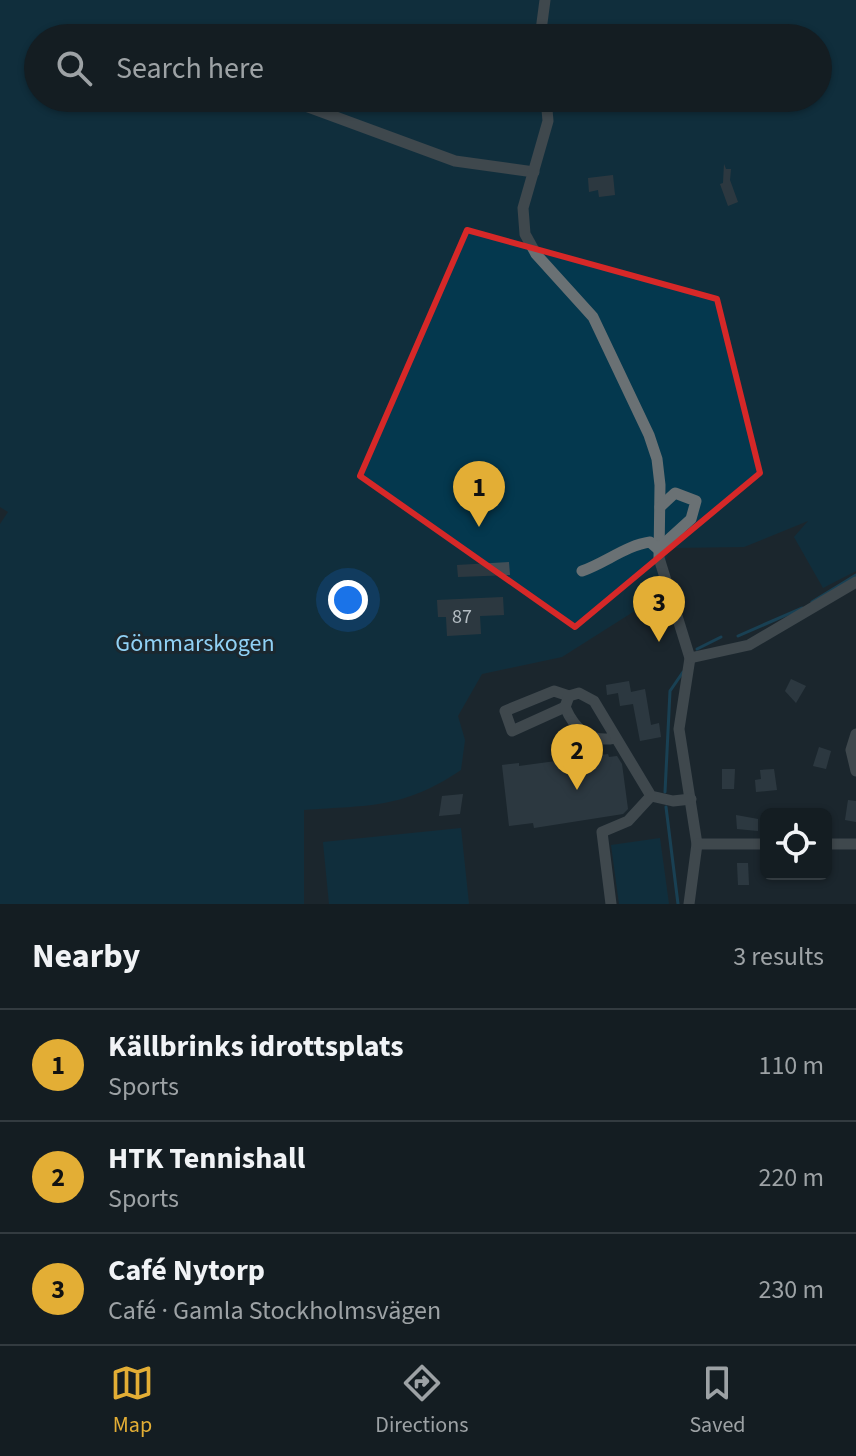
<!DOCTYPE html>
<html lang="en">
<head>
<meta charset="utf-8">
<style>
	:root { --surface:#141d22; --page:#212a2f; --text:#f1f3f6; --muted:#9da2a5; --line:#333b40; --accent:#e3ae35 }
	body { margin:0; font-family:"Source Sans 3",sans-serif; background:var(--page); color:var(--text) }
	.controls { position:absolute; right:24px; bottom:24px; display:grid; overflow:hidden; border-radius:12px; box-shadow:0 2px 6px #0004 }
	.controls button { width:72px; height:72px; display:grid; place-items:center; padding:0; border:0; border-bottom:2px solid var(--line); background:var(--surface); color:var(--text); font:40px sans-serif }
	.you { position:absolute; left:348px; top:600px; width:28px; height:28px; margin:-20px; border:6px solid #fff; border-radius:50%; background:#1a73e8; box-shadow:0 0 0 12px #1a73e833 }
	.badge { display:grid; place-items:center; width:52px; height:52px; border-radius:50%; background:var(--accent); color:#111; font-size:26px; font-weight:700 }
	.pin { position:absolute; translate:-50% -66px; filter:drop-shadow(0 2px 4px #0008) }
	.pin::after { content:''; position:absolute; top:42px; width:28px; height:24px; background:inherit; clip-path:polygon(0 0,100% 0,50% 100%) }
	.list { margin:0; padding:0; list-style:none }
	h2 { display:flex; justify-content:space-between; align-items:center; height:104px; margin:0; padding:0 32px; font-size:34px }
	h2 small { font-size:26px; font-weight:400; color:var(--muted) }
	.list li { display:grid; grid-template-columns:52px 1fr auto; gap:24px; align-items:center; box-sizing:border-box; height:112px; padding:0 32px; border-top:2px solid var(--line) }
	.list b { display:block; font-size:30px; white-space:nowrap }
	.list p { margin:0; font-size:26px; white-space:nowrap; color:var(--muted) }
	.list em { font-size:26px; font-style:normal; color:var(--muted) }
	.icon { flex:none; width:44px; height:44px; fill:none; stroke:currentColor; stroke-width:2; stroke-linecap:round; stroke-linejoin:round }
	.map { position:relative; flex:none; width:856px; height:904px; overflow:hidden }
	.search { position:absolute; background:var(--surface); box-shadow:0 2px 6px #0004; left:24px; right:24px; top:24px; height:88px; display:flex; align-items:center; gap:20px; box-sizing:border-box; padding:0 28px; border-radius:44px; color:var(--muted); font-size:30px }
	.sheet { height:440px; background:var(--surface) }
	nav { display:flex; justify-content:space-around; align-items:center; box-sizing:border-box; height:112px; border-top:2px solid var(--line); background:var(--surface); font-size:22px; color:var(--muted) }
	nav a { display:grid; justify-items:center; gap:4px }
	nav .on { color:var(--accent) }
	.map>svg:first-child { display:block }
	.green { fill:#04384e; fill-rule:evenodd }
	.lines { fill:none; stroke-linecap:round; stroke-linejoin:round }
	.stream { stroke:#176181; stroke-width:3 }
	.building { fill:#424f57 }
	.minor { stroke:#6a7174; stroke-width:11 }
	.marked { fill:none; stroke:#d62828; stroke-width:6; stroke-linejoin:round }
	.labels { text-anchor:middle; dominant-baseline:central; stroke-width:6; stroke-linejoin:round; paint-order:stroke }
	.number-label { font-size:20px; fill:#b4bdc3 }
	.park-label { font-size:24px; fill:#90d1f5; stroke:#1b272e }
</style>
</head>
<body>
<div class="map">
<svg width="856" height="904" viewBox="0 0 856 904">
	<rect width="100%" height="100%" fill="#1b272e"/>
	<g class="green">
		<path d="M0,0H856V571L823,588L794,537L808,521L744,547L670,548L652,600L562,657L482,674L458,716L465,740L461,770C403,809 370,805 304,810V904H0V524L8,512L0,507ZM38,38H818V98H38Z"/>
		<path d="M461,828L469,904H329L323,842Z"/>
		<path d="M660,838L669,904H619L611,845Z"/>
	</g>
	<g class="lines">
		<g class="stream">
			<path d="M812,602L856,575"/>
			<path d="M738,636L802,608"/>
			<path d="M697,649L721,637"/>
			<path d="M665,792L670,691L683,672"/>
			<path d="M666,807L678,904"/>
		</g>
	</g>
	<g class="building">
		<path d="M724,164L726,169H731L730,180L738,202L728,206L720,184L723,183Z"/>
		<path d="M613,175L615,195L599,197L598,190L589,192L588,178Z"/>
		<path d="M509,562L510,575L458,577L457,565Z"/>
		<path d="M503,597L504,615L480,616L481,634L447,636L446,617H438L437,600Z"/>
		<path d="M791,679L806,686L796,703L785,691Z"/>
		<path d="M629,681L631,692L645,689L651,725L659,723L661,737L640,741L633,704L620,706L618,693L607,695L606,685Z"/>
		<path d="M819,747L831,751L826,769L813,766Z"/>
		<path d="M608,754L609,757L617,756L622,764L628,809L623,814L534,828L533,823L509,826L502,765L519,763V766Z"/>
		<path d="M722,769H735L734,789H722Z"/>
		<path d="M774,769L777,790L756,792L755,780L761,779L760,770Z"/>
		<path d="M463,794L460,814L439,816L442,796Z"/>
		<path d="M848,800L856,801V822L845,820Z"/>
		<path d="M736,815L758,819V831L737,829Z"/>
		<path d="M737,863H748L749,885H738Z"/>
	</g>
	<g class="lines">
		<g class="minor">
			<path d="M540,38L545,0"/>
			<path d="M284,98L455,161L534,172"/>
			<path d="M546,98L548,121L523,208L525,234L536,254L593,317L649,435L657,459L660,485L659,558L690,658L679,729L697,844L689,904"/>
			<path d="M582,571C605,563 627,545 650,542L658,549L691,519L696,501L675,493L660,507"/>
			<path d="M690,658L749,645L856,582"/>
			<path d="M565,707L512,731L505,711L554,691L569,696"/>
			<path d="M856,734L851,750L856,771"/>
			<path d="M615,738C590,743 575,730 565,707L569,696L579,693L594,701L651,796L673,801L691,799"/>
			<path d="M697,844H766"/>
			<path d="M826,844H856"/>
			<path d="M611,904L602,832L628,821L651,796"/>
		</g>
	</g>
	<path d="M0 0H856V904H0ZM467,230L717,299L760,473L575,627L360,476Z" fill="#1b272e" fill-opacity=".55" fill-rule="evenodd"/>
	<path class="marked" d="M467,230L717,299L760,473L575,627L360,476Z"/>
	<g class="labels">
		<g class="number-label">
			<text x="462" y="617">87</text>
		</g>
		<g class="park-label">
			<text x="195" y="643">Gömmarskogen</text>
		</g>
	</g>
</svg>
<div class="controls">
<button><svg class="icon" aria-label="locate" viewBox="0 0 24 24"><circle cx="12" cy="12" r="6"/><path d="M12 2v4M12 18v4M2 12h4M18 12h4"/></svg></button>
</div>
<div class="you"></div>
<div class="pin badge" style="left:479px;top:527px">1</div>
<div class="pin badge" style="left:577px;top:790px">2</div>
<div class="pin badge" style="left:659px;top:642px">3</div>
<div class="search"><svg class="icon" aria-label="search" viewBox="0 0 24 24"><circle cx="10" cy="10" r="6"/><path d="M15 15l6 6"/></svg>Search here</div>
</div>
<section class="sheet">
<h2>Nearby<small>3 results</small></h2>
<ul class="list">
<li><span class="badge">1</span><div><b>Källbrinks idrottsplats</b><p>Sports</p></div><em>110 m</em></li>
<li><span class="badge">2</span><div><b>HTK Tennishall</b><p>Sports</p></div><em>220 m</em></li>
<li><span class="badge">3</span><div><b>Café Nytorp</b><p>Café · Gamla Stockholmsvägen</p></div><em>230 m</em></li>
</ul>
</section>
<nav>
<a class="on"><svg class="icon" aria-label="map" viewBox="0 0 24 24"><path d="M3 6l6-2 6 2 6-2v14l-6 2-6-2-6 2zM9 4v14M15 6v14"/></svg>Map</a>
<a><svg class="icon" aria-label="directions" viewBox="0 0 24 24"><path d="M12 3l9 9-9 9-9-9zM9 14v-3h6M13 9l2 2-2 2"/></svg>Directions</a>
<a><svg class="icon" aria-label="saved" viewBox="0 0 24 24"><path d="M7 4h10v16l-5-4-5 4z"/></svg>Saved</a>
</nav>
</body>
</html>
